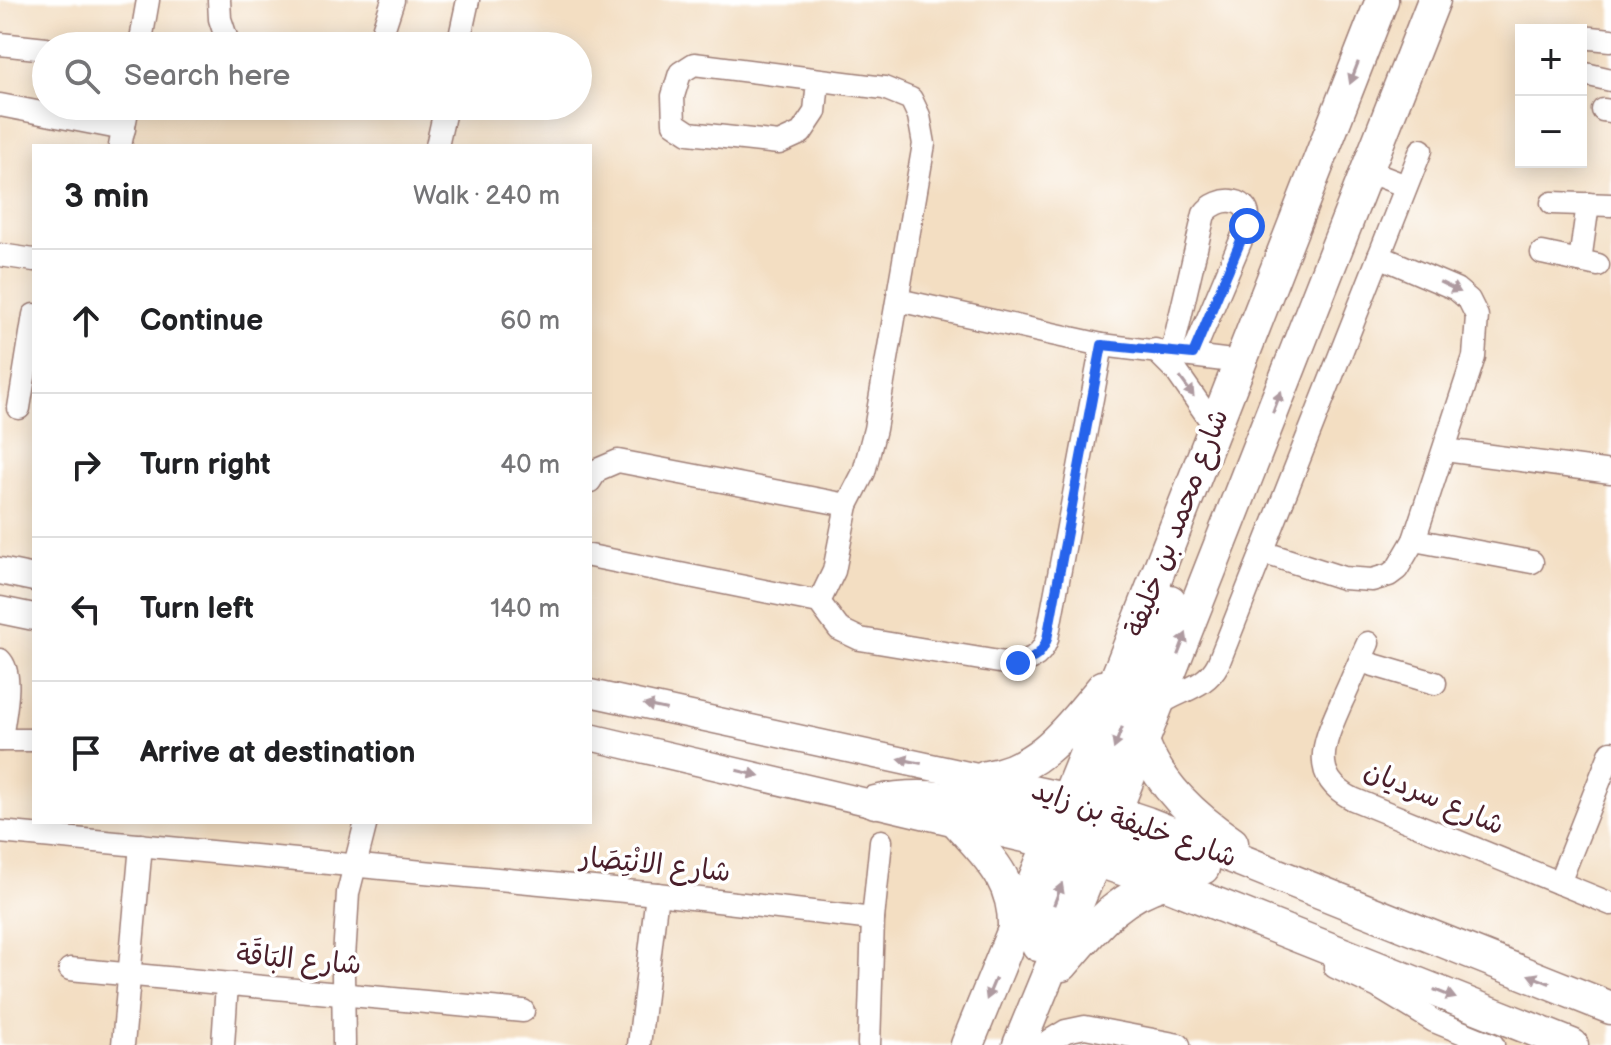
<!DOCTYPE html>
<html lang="en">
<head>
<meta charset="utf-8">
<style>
	:root { --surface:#fff; --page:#f2f2f2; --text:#202124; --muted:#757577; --line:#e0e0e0 }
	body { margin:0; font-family:"Balsamiq Sans","Playpen Sans Arabic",sans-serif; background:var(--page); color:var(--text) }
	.controls { position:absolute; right:24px; top:24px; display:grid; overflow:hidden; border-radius:0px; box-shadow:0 4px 20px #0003 }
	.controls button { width:72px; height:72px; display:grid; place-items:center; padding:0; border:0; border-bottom:2px solid var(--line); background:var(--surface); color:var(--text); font:40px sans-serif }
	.stop { position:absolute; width:24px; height:24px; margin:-18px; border:6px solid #2563eb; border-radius:50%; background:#fff }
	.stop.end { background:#2563eb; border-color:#fff; box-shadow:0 2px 8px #0008 }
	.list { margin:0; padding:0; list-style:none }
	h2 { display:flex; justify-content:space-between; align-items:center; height:104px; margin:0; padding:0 32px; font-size:34px }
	h2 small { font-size:26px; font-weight:400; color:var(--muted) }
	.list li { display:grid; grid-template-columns:52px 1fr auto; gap:24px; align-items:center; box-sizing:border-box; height:144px; padding:0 32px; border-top:2px solid var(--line) }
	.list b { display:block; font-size:30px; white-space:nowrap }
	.list em { font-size:26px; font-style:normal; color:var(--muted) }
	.icon { flex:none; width:44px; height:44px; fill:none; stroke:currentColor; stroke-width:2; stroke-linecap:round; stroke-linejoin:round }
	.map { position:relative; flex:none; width:1611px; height:1045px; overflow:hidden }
	.search { position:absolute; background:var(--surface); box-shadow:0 4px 20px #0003; left:32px; top:32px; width:560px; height:88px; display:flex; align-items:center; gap:20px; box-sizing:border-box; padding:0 28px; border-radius:44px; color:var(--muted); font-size:30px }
	.panel { position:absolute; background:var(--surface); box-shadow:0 4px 20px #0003; left:32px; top:144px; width:560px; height:680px; border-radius:0px }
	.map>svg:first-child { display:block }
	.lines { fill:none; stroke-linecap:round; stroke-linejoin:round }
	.minor-casing { stroke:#9e7e76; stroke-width:25 }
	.major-casing { stroke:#9e7e76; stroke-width:29 }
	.highway-casing { stroke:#9e7e76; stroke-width:35 }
	.minor { stroke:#fff; stroke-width:22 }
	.major { stroke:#fff; stroke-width:26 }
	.highway { stroke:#fff; stroke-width:32 }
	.oneway { fill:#ae9aa0 }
	.route { stroke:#2563eb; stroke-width:10 }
	.labels { text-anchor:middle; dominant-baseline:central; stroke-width:7; stroke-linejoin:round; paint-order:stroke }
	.street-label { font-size:28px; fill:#4a1f2b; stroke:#fff }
</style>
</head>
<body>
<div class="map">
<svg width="1611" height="1045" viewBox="0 0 1611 1045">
	<rect width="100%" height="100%" fill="#fff"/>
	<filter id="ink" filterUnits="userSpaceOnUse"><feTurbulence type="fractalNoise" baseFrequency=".0125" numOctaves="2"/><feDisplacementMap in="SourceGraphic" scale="16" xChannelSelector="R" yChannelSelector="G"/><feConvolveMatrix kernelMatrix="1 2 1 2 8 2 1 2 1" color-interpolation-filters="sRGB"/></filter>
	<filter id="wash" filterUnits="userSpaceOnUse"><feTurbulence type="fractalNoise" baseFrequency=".006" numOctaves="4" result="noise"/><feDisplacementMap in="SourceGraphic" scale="32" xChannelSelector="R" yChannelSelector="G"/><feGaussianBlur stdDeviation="1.8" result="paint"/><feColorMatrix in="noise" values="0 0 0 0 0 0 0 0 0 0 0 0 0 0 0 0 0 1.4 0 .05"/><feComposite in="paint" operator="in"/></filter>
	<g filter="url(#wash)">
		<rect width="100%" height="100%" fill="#f3dec2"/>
	</g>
	<g filter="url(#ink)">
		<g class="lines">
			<defs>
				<g id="minor">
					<path d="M219,0L220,19L229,46"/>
					<path d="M1581,37L1611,40"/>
					<path d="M0,44L46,49"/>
					<path d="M140,46L148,0"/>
					<path d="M378,46L393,0"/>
					<path d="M458,46L468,0"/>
					<path d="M1581,73L1611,80"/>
					<path d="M818,80L815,112L801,133L779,143L689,133L674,123L673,96L680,73L694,64L884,88L911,99L919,116L924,144L875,429L864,472L847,505L834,571L819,602"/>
					<path d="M0,105L124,129"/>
					<path d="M1603,110L1611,111"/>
					<path d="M120,146L128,106"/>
					<path d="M437,146L446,106"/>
					<path d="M1367,171L1406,186"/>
					<path d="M1552,203L1611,205"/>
					<path d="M1542,253L1598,265"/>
					<path d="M0,255L34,260"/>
					<path d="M1580,261L1588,204"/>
					<path d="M898,300L1102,345L1240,362"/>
					<path d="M1155,350L1176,371L1215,427"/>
					<path d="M1172,352L1204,214C1218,194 1255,196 1247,226L1193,354"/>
					<path d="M19,408L34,315"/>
					<path d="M1445,450L1611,472"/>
					<path d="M590,481L597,470L618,461L847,505"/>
					<path d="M1414,540L1532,562"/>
					<path d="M1262,552L1343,578L1372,580L1389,575L1397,569L1414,540L1474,357L1477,316L1469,300L1456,289L1379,256"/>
					<path d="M590,556L819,602L839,629L860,639L1005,663C1026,663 1040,659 1047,639L1102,345"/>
					<path d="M1368,643C1359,662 1351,682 1342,701C1326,738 1306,775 1353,799L1611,904"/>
					<path d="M0,660C15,675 3,719 1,740"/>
					<path d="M1360,661L1435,683"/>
					<path d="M1157,706C1178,690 1205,689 1218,664L1421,150"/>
					<path d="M0,740H34"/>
					<path d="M0,832L657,894L873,919"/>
					<path d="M1559,883L1611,752"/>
					<path d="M1335,967L1378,987L1434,1021L1493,1045"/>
					<path d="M70,969L523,1011"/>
					<path d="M123,1045L141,845"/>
					<path d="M223,1045L227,984"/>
					<path d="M344,1045L343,974L348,893L366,822"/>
					<path d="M639,1045L657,894"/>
					<path d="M869,1045L873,919L881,841"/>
					<path d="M1043,1045L1066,1031L1085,1027L1179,1045"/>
				</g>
				<g id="major">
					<path d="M0,571L34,578"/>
					<path d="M0,610L34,617"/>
					<path d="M590,693L1069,797"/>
					<path d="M590,737L1050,845"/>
				</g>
				<g id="highway">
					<path d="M1143,742C1160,786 1194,817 1232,843"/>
					<path d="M986,777C1041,769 1069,727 1103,687"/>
					<path d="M1069,797L1147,823L1611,1008"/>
					<path d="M875,802C923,791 964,800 1011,812C1034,818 1056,826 1079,822"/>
					<path d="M956,821C987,856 1016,879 1014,931"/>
					<path d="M1094,825L1105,773L1170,601"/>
					<path d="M1088,835L1107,833L1203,868"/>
					<path d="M1050,845L1164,883L1572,1045"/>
					<path d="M1038,945L1073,852L1074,834"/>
					<path d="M1062,965C1094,929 1116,897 1164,883"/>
					<path d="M967,1045L1121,667L1382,0"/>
					<path d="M1019,1045L1115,812L1434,0"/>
				</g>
			</defs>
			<use href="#minor" class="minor-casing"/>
			<use href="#major" class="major-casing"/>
			<use href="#highway" class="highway-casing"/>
			<use href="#minor" class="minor"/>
			<use href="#major" class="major"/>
			<use href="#highway" class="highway"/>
		</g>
		<defs><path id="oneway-solid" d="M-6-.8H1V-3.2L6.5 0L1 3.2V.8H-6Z" transform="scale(2)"/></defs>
		<g class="oneway">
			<use href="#oneway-solid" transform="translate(1354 73) rotate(111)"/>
			<use href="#oneway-solid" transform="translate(1450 287) rotate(26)"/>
			<use href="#oneway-solid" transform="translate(1187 387) rotate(54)"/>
			<use href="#oneway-solid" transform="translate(1277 402) rotate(-69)"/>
			<use href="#oneway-solid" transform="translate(1182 644) rotate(-69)"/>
			<use href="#oneway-solid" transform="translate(655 707) rotate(-168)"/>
			<use href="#oneway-solid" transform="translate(1118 738) rotate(111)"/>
			<use href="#oneway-solid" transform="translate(910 761) rotate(-168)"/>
			<use href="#oneway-solid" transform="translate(748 773) rotate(13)"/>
			<use href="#oneway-solid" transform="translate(1058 894) rotate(-69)"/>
			<use href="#oneway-solid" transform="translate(1539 979) rotate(-158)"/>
			<use href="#oneway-solid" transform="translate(991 989) rotate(113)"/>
			<use href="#oneway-solid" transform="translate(1445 994) rotate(22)"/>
		</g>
	</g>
	<g class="lines" filter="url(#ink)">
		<path class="route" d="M1018,663C1034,660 1042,654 1047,639L1102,345L1193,354L1247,226"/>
	</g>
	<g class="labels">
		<g class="street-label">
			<text transform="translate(1177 523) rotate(-69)">شارع محمد بن خليفة</text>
			<text transform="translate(1434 798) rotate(23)">شارع سرديان</text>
			<text transform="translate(1134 824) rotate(19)">شارع خليفة بن زايد</text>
			<text transform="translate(655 865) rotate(6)">شارع الانْتِصَار</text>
			<text transform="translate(299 960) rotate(5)">شارع البَاقَة</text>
		</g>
	</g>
</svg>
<div class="controls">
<button>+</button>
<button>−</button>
</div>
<div class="stop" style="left:1247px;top:226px"></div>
<div class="stop end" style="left:1018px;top:663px"></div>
<div class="search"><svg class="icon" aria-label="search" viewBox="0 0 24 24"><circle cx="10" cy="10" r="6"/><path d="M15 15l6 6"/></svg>Search here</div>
<section class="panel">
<h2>3 min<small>Walk · 240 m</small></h2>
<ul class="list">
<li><svg class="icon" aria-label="ahead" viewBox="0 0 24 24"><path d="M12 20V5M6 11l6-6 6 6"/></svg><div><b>Continue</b></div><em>60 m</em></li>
<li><svg class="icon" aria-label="right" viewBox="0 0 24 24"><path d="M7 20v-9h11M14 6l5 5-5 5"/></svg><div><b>Turn right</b></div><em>40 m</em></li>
<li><svg class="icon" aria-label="left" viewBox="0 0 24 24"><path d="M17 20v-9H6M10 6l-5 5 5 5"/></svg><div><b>Turn left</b></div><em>140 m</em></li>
<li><svg class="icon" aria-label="arrive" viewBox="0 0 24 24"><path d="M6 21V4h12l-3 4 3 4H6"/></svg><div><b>Arrive at destination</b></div></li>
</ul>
</section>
</div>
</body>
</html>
